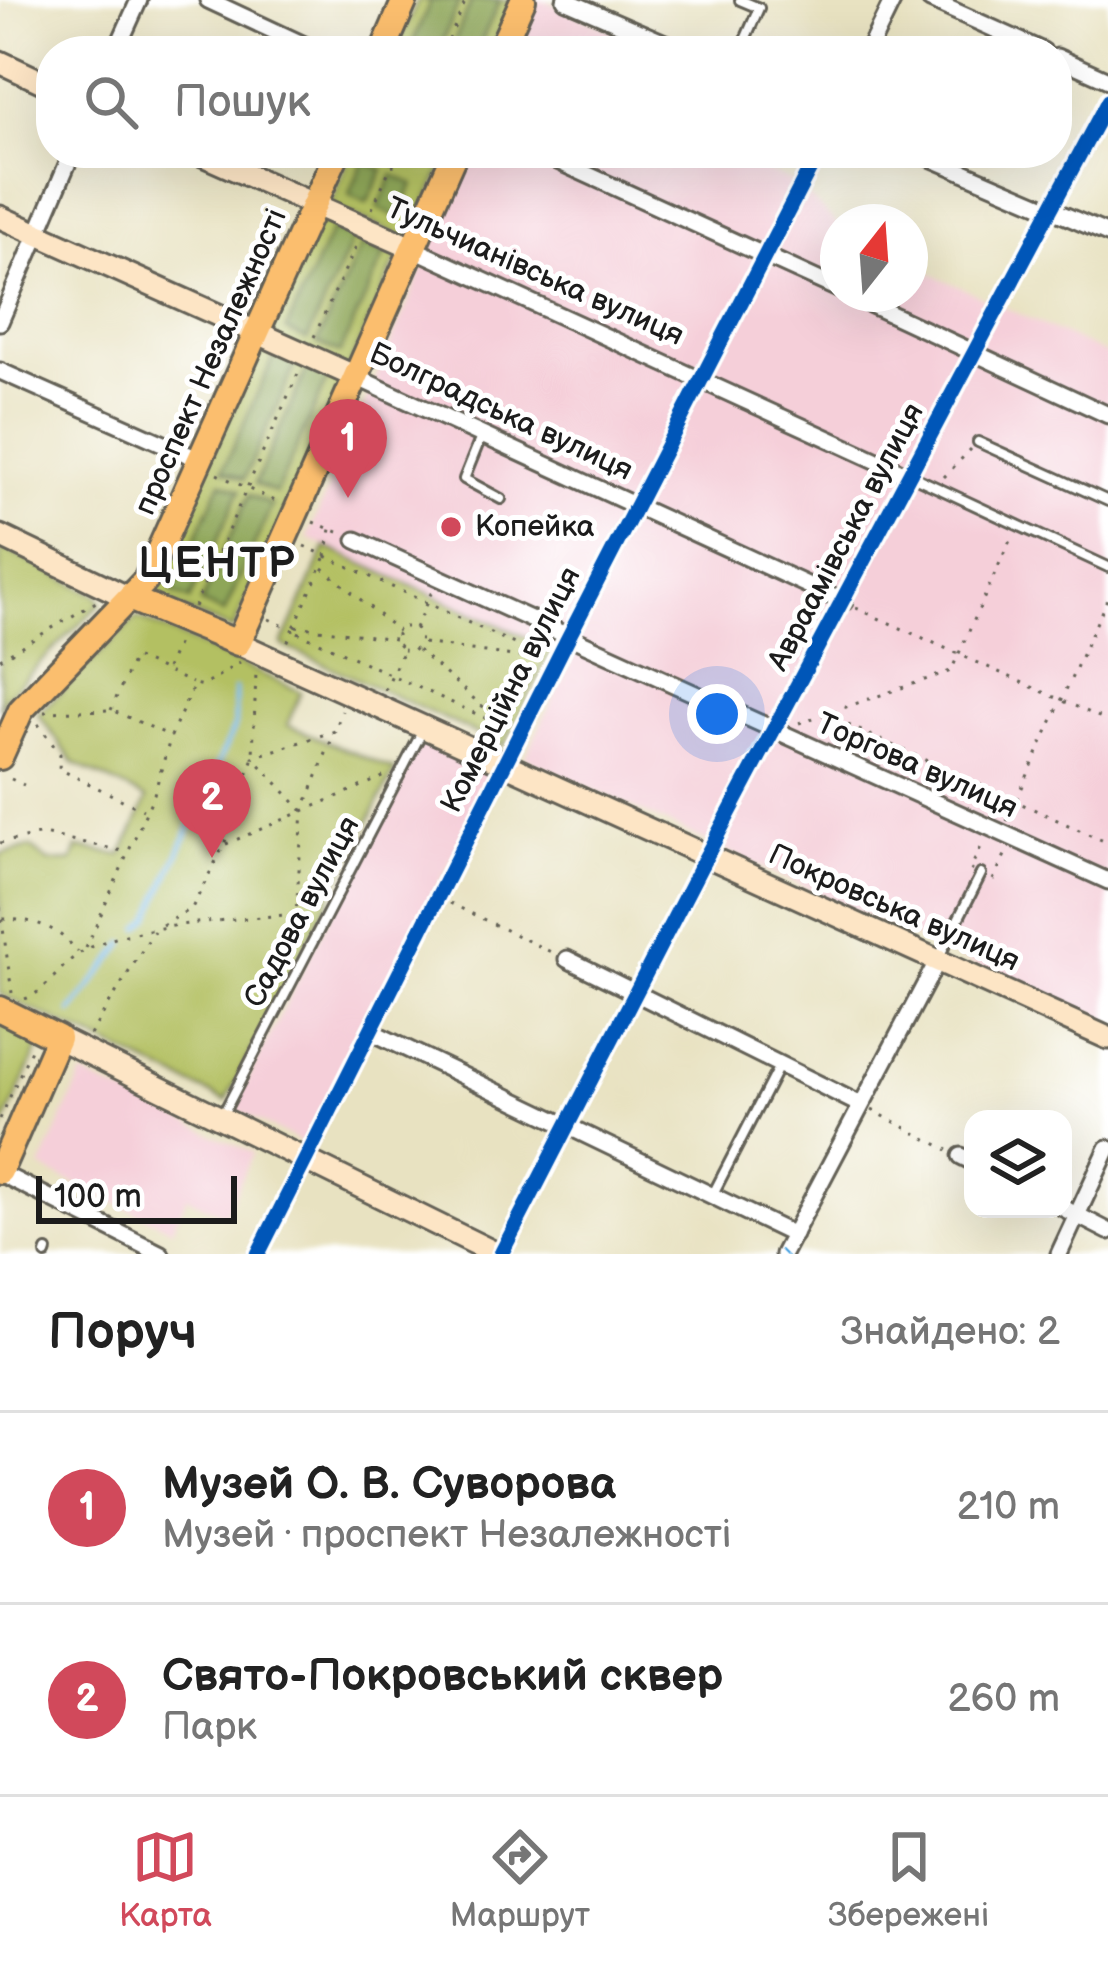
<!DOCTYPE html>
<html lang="uk">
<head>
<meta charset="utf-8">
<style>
	:root { --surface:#fff; --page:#f6f6f6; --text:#222; --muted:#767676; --line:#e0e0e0; --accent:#d1495b }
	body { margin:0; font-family:"Balsamiq Sans",sans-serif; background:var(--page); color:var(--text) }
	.controls { position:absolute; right:36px; bottom:36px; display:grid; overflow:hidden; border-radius:24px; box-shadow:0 12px 48px #0002 }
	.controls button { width:108px; height:108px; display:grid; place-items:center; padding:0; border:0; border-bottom:3px solid var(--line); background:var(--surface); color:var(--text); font:60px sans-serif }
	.compass { position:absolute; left:820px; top:204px; width:108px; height:108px; border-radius:50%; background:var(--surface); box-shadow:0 12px 48px #0002; rotate:17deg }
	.scale { position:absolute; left:36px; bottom:30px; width:201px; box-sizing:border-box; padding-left:12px; border:6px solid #1c1c1c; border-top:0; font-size:33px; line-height:42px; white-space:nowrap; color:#1c1c1c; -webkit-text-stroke:9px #fff; paint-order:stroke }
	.you { position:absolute; left:717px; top:714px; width:42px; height:42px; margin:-30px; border:9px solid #fff; border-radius:50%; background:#1a73e8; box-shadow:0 0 0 18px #1a73e833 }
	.badge { display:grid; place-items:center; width:78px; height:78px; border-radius:50%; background:var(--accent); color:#fff; font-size:39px; font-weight:700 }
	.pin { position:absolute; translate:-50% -99px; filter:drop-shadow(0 3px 6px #0008) }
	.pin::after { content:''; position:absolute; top:63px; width:42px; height:36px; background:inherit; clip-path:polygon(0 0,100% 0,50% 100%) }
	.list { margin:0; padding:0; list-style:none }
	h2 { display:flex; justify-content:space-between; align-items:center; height:156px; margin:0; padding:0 48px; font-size:51px }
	h2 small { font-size:39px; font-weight:400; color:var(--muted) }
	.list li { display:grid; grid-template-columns:78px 1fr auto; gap:36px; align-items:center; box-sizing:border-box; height:192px; padding:0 48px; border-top:3px solid var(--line) }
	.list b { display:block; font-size:45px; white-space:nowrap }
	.list p { margin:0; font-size:39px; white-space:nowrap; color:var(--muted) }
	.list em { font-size:39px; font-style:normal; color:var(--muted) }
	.icon { flex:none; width:66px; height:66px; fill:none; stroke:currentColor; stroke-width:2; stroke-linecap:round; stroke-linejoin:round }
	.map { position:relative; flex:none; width:1108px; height:1254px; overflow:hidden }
	.search { position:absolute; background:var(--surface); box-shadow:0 12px 48px #0002; left:36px; right:36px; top:36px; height:132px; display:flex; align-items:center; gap:30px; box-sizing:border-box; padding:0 42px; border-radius:48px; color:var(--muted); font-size:45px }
	.sheet { height:540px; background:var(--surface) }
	nav { display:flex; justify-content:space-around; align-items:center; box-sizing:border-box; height:168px; border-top:3px solid var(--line); background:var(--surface); font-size:33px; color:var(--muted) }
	nav a { display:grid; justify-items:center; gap:6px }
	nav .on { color:var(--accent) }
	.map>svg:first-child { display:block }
	.built { fill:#f5cfd9 }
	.green { fill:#b3c062; stroke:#686e3f; stroke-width:3 }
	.forest { fill:#8ea658; stroke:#55613a; stroke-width:3 }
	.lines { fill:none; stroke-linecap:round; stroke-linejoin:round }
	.stream { stroke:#77bcee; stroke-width:4.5 }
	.lane-casing { stroke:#636156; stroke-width:14 }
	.street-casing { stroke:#636156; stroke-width:21 }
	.secondary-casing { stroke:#636156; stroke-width:27 }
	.primary-casing { stroke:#636156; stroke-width:30 }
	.path { stroke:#636156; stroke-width:3; stroke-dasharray:3 9; stroke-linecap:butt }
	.lane { stroke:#fff; stroke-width:8 }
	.street { stroke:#fff; stroke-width:15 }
	.secondary { stroke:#fde5c5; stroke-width:21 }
	.primary { stroke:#fbbe6e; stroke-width:24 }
	.quiet { stroke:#3c9bdf; stroke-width:12; stroke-dasharray:24 12; stroke-linecap:butt }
	.cycleway-casing { stroke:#fff; stroke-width:22 }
	.cycleway { stroke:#0057b8; stroke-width:15 }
	.poi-dot { fill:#d1495b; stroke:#fff; stroke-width:4.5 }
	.labels { text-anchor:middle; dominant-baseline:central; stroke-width:10; stroke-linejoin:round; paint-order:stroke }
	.street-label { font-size:30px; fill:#1c1c1c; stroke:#fff }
	.poi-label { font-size:30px; fill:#1c1c1c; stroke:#fff; text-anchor:start }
	.district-label { font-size:42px; font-weight:bold; letter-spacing:3px; fill:#1c1c1c; stroke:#fff }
</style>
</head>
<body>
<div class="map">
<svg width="1108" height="1254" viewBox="0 0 1108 1254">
	<rect width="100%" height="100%" fill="#fff"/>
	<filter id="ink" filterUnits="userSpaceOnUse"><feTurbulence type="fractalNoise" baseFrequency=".00833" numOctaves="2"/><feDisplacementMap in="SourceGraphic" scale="24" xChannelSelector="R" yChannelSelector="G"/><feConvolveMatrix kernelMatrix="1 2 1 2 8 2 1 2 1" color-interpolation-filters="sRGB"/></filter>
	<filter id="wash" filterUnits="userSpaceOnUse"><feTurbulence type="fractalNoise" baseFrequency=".004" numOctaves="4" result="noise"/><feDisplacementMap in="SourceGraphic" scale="48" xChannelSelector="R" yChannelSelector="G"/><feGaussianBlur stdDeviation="2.7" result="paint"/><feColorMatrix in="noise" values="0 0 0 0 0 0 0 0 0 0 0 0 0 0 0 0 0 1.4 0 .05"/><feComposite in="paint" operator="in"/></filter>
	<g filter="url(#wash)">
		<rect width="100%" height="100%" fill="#e8e2c1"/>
		<g class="built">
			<path d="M538,0H544L658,51H516Z"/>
			<path d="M472,153H725L796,184L838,225V294H910V264L1108,355V1027L525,758L573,656L307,538Z"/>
			<path d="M424,732L500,765L306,1145L233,1108Z"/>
			<path d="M82,1075L253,1153L225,1215L187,1197L172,1229L40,1168Z"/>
		</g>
		<g class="green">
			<path d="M418,0H513L491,51H395Z"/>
			<path d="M350,153H450L409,239L330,206Z"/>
			<path d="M319,218L399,254L233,630L148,595Z"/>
			<path d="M0,547L98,596L100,604L6,697L0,710Z"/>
			<path d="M326,547L552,649L504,746L282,645Z"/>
			<path d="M137,617L301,692L287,725L395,770L226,1101L0,994V854L31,847L48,862L72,861L77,848L122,855L147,799L74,763L38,714Z"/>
			<path d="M0,1021L38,1040L39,1046L0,1135Z"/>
		</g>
		<g class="forest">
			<path d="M431,0H460L438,51H409Z"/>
			<path d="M472,0H500L477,51H450Z"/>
			<path d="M364,161L383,170L367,203L349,195Z"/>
			<path d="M393,175L413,184L398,217L378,208Z"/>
			<path d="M332,229L353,239L307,340L286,330Z"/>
			<path d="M362,244L385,254L340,353L317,343Z"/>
			<path d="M276,352L297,362L244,479L223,470Z"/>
			<path d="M308,367L329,376L276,493L255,484Z"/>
			<path d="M221,482L240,490L190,600L172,592Z"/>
			<path d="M249,495L272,505L224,613L201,603Z"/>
		</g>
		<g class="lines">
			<g class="stream">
				<path d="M140,928L150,918L235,725V689"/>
				<path d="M71,1012L125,943"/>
			</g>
		</g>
	</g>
	<g filter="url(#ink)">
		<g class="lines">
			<defs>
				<g id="lane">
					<path d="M740,51L759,8L740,0"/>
					<path d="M481,437L464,479L501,499"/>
					<path d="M978,442L1108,501"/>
					<path d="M910,475L1108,567"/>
					<path d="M938,959L981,874"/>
					<path d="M223,1114L424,728"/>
					<path d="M713,1194L779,1066"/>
					<path d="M46,1254L47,1251"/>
				</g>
				<g id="street">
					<path d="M208,0L317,51"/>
					<path d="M565,0L683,51"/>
					<path d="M930,0L1043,51"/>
					<path d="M116,51L139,0"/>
					<path d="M868,51L893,0"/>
					<path d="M1057,57L1108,80"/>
					<path d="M540,153L838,289"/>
					<path d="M919,153L1108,234"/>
					<path d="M412,248L908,475"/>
					<path d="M848,294L1108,415"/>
					<path d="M0,322L72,153"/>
					<path d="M0,371L200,460"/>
					<path d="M356,377L844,602"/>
					<path d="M356,540L1108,881"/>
					<path d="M567,959L861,1105"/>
					<path d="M372,1032L794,1235"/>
					<path d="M961,1156L973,1162"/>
					<path d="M0,1173L161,1254"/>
					<path d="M1063,1208L1108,1231"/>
					<path d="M258,1254L566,642L818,153"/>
					<path d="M501,1254L700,868L1108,101"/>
					<path d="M783,1254L938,960"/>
					<path d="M1059,1254L1108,1148"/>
				</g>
				<g id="secondary">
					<path d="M0,62L51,86"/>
					<path d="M198,153L412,248"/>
					<path d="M0,217L356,377"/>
					<path d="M0,536L131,599"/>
					<path d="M238,643L1108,1038"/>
					<path d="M58,1038L497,1254"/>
				</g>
				<g id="primary">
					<path d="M383,51L405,0"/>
					<path d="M500,51L523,0"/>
					<path d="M131,599L238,643L455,153"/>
					<path d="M0,757L21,710L146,580L337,153"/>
					<path d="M0,1009L58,1038L0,1171"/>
				</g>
			</defs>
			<use href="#lane" class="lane-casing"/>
			<use href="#street" class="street-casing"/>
			<use href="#secondary" class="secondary-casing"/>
			<use href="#primary" class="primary-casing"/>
			<g class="path">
				<path d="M444,51L466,0"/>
				<path d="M389,153L390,165"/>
				<path d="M372,209L391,166L403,162L401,153"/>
				<path d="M314,337L358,242"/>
				<path d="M217,474L279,503"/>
				<path d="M944,477L971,449"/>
				<path d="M313,522L343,534"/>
				<path d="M304,546L326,556L331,529"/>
				<path d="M326,556L529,651L494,722L293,630Z"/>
				<path d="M323,568L398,631"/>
				<path d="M194,607L300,369"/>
				<path d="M856,608L1108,721"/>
				<path d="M269,619L293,630L286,645"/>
				<path d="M296,626L394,639"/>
				<path d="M415,628L433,589"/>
				<path d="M423,643L526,658"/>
				<path d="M418,650L496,718"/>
				<path d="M0,659L96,602"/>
				<path d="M166,669L179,640"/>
				<path d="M385,690L403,650L397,643V634L404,627H414L421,635L420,644L413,651L403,650"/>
				<path d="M111,710L134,657L192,683"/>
				<path d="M44,712L111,710L171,736L194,684L203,686L240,662"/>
				<path d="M826,715L1108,843"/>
				<path d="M799,723L951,671L1012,536"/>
				<path d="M38,724L60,754L59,769L143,810"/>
				<path d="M11,779L24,785"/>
				<path d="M303,811L253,757L335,731L342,711"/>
				<path d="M1007,821L1108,597"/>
				<path d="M0,843L43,834L127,852"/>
				<path d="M226,844L388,775"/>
				<path d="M973,871L970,869L983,843"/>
				<path d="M993,880L1007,851"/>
				<path d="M450,903L555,954"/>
				<path d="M0,907L12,993"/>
				<path d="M3,919C37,920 56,926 78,952"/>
				<path d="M162,925L192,908L224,845L253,757L256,671"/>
				<path d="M86,948L154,794L171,736"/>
				<path d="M25,999C49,990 59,965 82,952C130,923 238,920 296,914L303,811L335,731"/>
				<path d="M90,1035L154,931"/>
				<path d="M872,1110L948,1150"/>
				<path d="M0,1119L33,1045"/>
			</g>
			<use href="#lane" class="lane"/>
			<use href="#street" class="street"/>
			<use href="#secondary" class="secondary"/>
			<use href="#primary" class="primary"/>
			<path class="quiet" d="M783,1254L784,1253"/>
			<defs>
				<g id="cycleway">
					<path d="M258,1254L566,642L818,153"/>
					<path d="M501,1254L700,868L1108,101"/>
				</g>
			</defs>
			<use href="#cycleway" class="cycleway-casing"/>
			<use href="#cycleway" class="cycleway"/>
		</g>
	</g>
	<circle class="poi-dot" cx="451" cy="527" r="12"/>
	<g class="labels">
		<g class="street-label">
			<text transform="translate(535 272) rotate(24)">Тульчианівська вулиця</text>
			<text transform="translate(211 362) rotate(-66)">проспект Незалежності</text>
			<text transform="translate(501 412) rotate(25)">Болградська вулиця</text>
			<text transform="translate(846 537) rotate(-62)">Авраамівська вулиця</text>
			<text transform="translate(511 690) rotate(-63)">Комерційна вулиця</text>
			<text transform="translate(917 766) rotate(24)">Торгова вулиця</text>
			<text transform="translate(894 908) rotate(24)">Покровська вулиця</text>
			<text transform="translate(302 912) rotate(-62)">Садова вулиця</text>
		</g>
		<g class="poi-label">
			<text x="475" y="527">Копейка</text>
		</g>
		<g class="district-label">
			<text x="218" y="564">ЦЕНТР</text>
		</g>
	</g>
</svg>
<div class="controls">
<button><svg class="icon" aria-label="layers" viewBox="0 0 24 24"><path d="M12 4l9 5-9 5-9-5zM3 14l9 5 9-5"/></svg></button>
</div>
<svg class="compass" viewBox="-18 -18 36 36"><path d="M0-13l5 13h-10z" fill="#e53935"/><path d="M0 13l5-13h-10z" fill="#767676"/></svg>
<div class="scale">100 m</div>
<div class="you"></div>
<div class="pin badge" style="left:348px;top:498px">1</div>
<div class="pin badge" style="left:212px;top:858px">2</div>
<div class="search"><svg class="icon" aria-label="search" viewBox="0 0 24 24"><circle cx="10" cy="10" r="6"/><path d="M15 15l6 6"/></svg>Пошук</div>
</div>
<section class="sheet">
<h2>Поруч<small>Знайдено: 2</small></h2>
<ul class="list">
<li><span class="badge">1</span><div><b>Музей О. В. Суворова</b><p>Музей · проспект Незалежності</p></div><em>210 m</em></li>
<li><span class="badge">2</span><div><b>Свято-Покровський сквер</b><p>Парк</p></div><em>260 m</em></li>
</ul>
</section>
<nav>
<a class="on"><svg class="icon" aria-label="map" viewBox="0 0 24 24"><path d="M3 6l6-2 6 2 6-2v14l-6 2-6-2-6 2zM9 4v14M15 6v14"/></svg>Карта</a>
<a><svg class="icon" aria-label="directions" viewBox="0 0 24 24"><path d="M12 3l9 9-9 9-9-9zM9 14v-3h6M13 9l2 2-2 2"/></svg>Маршрут</a>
<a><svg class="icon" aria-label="saved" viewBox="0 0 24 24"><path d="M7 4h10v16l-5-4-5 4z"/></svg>Збережені</a>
</nav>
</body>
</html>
